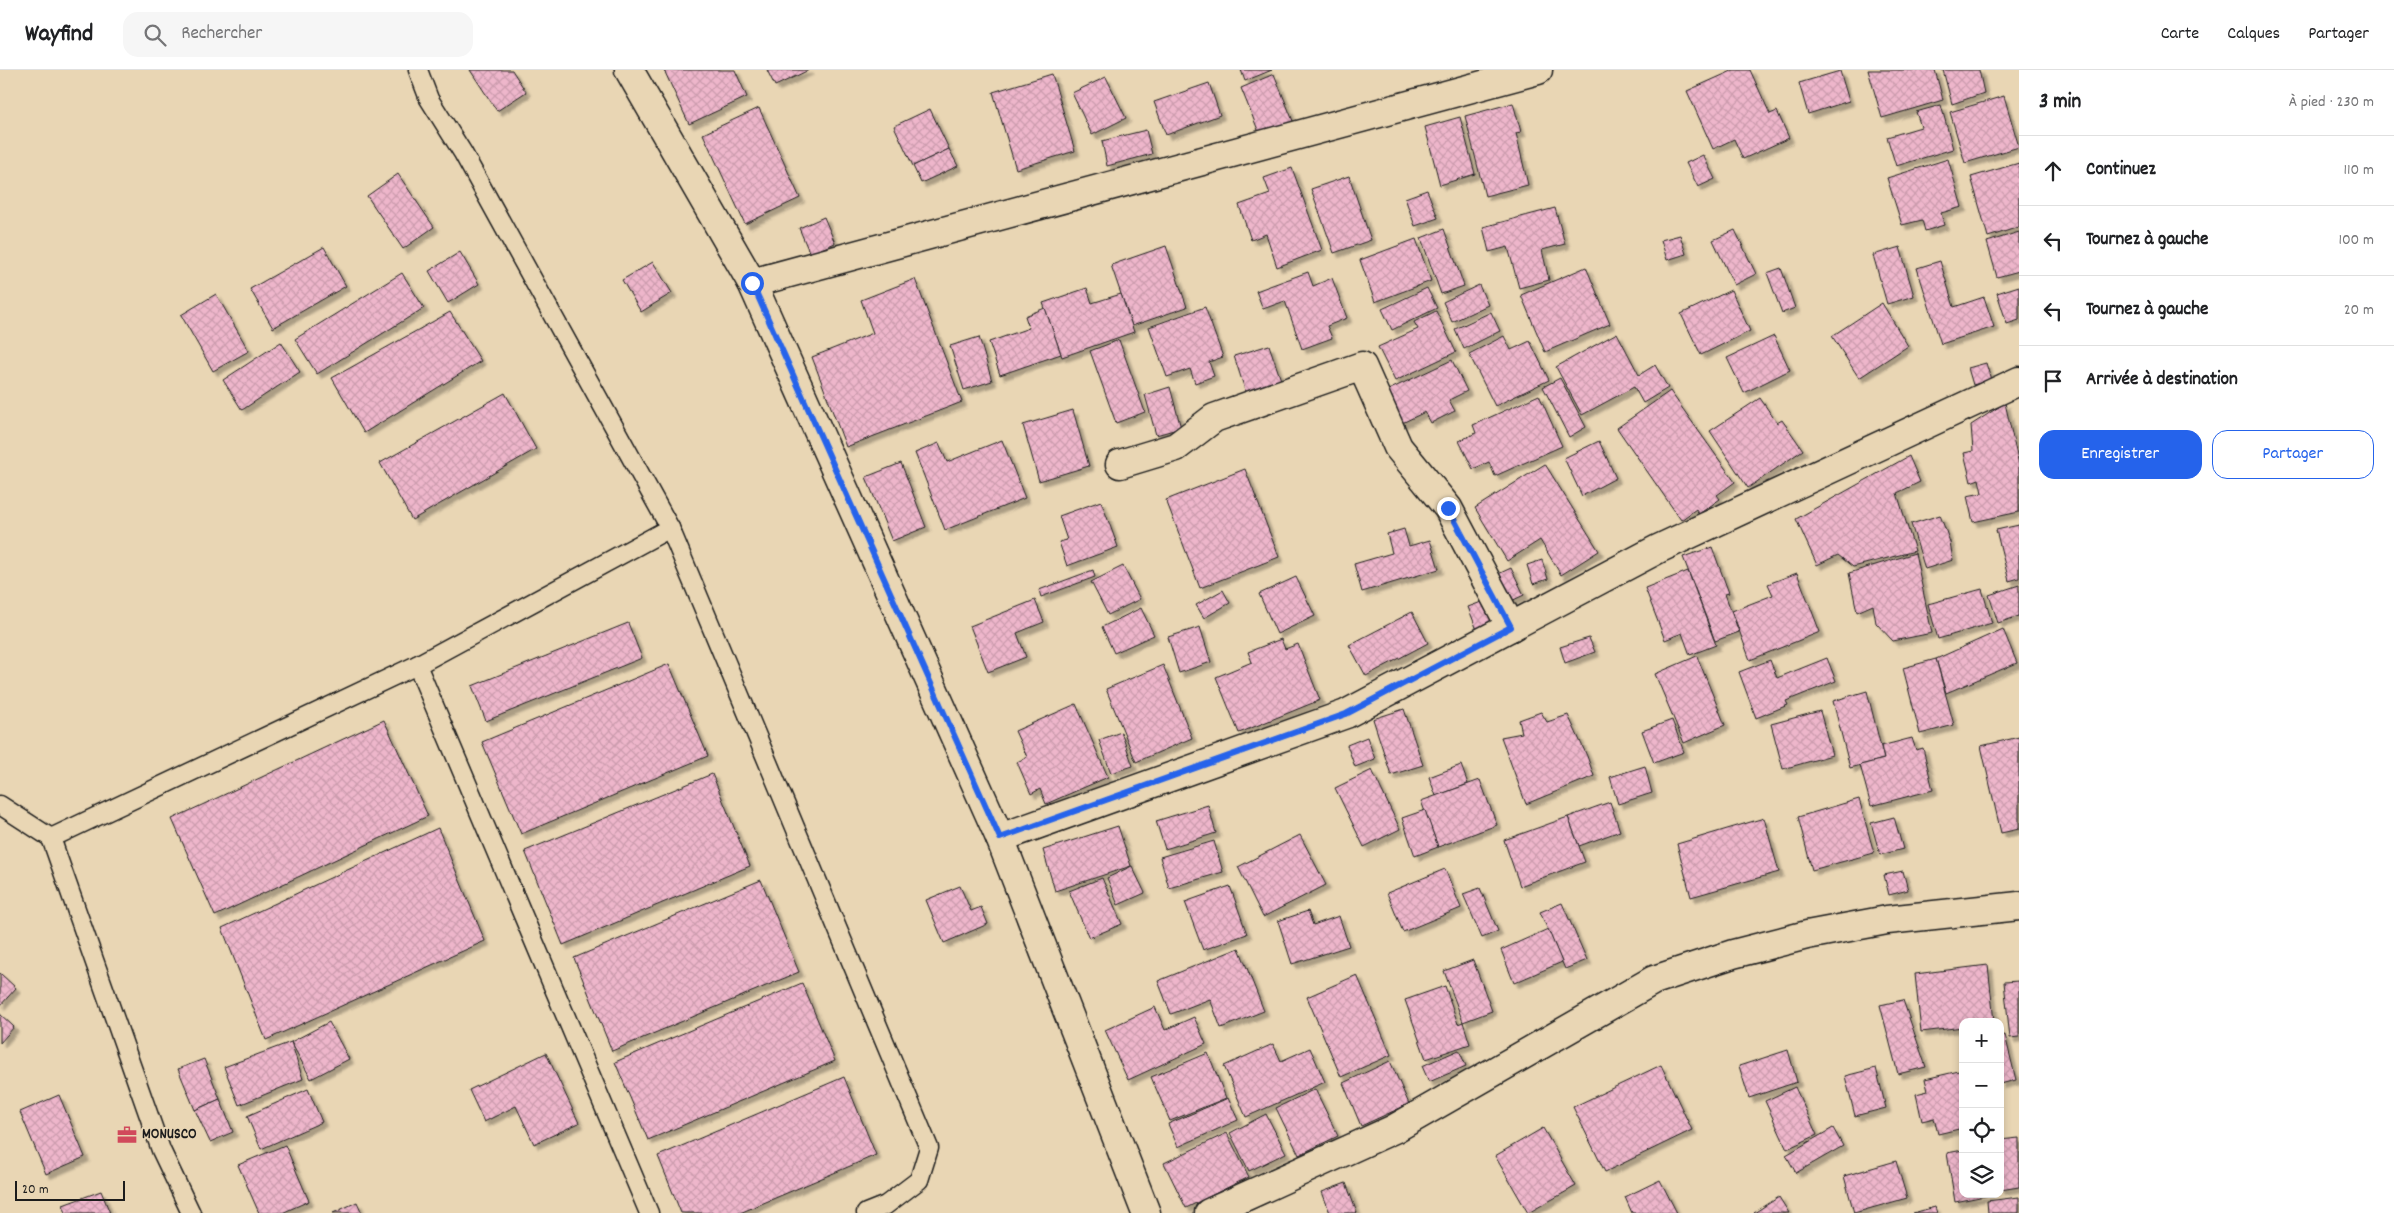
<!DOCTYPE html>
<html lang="fr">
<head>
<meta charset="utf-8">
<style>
	:root { --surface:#fff; --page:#f6f6f6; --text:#202124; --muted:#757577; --line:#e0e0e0; --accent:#2563eb }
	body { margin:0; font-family:Dekko,sans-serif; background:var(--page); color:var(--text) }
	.controls { position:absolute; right:15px; bottom:15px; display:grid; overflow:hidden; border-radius:10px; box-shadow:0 2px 8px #0003 }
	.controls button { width:45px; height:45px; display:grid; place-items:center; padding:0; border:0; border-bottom:1px solid var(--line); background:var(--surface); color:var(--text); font:25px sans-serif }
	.scale { position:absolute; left:15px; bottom:12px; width:110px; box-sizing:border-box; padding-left:5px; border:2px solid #1c1c1c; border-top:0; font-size:14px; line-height:18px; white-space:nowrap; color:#1c1c1c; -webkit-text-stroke:4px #e9d6b4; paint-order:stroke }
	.stop { position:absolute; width:15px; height:15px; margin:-11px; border:4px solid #2563eb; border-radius:50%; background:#fff }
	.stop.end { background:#2563eb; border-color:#fff; box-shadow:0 1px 5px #0008 }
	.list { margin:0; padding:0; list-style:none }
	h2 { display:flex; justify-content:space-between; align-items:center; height:65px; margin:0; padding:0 20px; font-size:21px }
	h2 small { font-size:16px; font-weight:400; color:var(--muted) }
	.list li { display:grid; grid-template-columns:32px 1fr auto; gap:15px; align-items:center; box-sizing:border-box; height:70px; padding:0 20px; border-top:1px solid var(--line) }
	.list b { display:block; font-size:19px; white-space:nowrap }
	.list em { font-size:16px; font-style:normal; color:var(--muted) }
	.actions { display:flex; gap:10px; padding:15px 20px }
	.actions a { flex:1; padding:11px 0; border:1px solid var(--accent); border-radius:15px; text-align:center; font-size:18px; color:var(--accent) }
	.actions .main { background:var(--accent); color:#fff }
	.icon { flex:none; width:28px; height:28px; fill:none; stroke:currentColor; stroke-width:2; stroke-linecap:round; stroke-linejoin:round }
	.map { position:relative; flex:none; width:2019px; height:1143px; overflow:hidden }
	header { display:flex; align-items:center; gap:30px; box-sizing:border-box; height:70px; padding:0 25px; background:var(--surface); border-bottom:1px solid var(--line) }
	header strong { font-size:24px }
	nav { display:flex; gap:28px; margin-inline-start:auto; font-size:18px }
	.search { width:350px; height:45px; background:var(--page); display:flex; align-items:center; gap:12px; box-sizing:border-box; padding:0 18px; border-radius:15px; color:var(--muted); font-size:19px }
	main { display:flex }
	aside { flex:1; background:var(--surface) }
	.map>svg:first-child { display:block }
	.building { fill:url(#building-cross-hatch); stroke:#1c1c1c; filter:url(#shadow) }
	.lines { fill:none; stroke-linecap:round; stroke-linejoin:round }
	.lane-casing { stroke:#1c1c1c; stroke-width:21 }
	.street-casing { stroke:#1c1c1c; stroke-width:31 }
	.lane { stroke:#e9d6b4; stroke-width:18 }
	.street { stroke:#e9d6b4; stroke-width:28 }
	.route { stroke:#2563eb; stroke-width:6 }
	.labels { text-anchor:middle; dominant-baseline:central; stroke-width:4; stroke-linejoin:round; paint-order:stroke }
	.poi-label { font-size:15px; font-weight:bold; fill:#1c1c1c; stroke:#e9d6b4; text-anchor:start }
</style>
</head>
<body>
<header>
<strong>Wayfind</strong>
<div class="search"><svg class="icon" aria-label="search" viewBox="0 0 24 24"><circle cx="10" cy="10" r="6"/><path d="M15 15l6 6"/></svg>Rechercher</div>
<nav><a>Carte</a><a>Calques</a><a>Partager</a></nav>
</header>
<main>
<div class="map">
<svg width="2019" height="1143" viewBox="0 0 2019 1143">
	<defs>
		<pattern id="building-cross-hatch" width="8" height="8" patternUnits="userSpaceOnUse" patternTransform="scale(1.25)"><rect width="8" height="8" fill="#eeb6cb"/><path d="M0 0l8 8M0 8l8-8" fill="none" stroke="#cc9cae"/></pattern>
		<filter id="shadow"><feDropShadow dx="4.5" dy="4.5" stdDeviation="1" flood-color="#0004"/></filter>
	</defs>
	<rect width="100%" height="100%" fill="#e9d6b4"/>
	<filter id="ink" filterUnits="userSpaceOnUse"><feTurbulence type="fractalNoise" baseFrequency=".02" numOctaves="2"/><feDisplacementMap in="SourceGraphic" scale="10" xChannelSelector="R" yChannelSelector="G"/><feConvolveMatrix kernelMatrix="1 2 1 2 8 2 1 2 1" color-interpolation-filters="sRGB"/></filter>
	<g filter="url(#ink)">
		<g class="building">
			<path d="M470,0H512L526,22L497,41Z"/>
			<path d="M664,0H735L747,27L689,54Z"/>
			<path d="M767,0H809L775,16Z"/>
			<path d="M1241,0H1272L1245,11Z"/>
			<path d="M1734,0H1750L1770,44L1777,41L1789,68L1743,89L1734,69L1713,79L1687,21Z"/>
			<path d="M1868,0H1935L1943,30L1882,48Z"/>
			<path d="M1943,0H1979L1984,23L1952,34Z"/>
			<path d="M1840,1L1849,31L1808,44L1799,13Z"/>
			<path d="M1052,4L1075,81L1016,99L993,22Z"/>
			<path d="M1274,4L1293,51L1260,65L1241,18Z"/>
			<path d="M1106,7L1126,48L1092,65L1072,23Z"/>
			<path d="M1209,13L1220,45L1166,65L1154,32Z"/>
			<path d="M2004,26L2019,77L1965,93L1950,42Z"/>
			<path d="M1513,33L1521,62L1516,63L1528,115L1485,126L1465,46Z"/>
			<path d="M1941,35L1953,79L1896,96L1887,67L1921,57L1916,42Z"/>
			<path d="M759,38L800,128L745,154L703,64Z"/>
			<path d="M930,39L949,79L913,96L894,56Z"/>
			<path d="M1460,47L1475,104L1440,115L1425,57Z"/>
			<path d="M1146,60L1152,84L1107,96L1102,71Z"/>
			<path d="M949,79L958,96L921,113L913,96Z"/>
			<path d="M1703,85L1715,109L1698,117L1686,93Z"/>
			<path d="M1948,89L1962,137L1941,143L1944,155L1925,161L1922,150L1902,155L1887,108Z"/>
			<path d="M2019,93V157L1988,167L1971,107Z"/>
			<path d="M1292,98L1322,180L1277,197L1266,164L1251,170L1239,135L1270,124L1264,108Z"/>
			<path d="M398,104L434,157L403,179L367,126Z"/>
			<path d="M1349,106L1371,170L1334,183L1311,119Z"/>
			<path d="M1427,120L1438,148L1415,156L1405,128Z"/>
			<path d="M1555,138L1565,174L1542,180L1549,210L1519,218L1508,177L1489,182L1483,157Z"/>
			<path d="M824,147L835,173L810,184L799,158Z"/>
			<path d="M1444,159L1464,216L1441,224L1421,168Z"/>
			<path d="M1735,160L1756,204L1734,215L1713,170Z"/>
			<path d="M2019,162V201L1997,207L1987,172Z"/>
			<path d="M1680,165L1686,184L1667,190L1661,170Z"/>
			<path d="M1416,169L1431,211L1375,232L1360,190Z"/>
			<path d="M1166,176L1187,237L1132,256L1111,195Z"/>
			<path d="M324,177L346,216L273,258L250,219Z"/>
			<path d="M1900,177L1914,226L1887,234L1873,185Z"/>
			<path d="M460,182L479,214L448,233L429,201Z"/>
			<path d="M1940,191L1954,237L1984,227L1994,257L1941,274L1917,198Z"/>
			<path d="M653,192L672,223L641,242L622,210Z"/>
			<path d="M1586,197L1610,254L1545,282L1521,225Z"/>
			<path d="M1781,198L1795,238L1782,243L1767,203Z"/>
			<path d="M1308,202L1313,216L1332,208L1347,248L1327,256L1332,268L1302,279L1285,231L1263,239L1256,221Z"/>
			<path d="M402,203L424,238L317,304L295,269Z"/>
			<path d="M915,209L962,332L846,377L812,287L873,263L861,230Z"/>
			<path d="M1479,215L1488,235L1452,252L1443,232Z"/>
			<path d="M2019,216V250L2007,254L1997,223Z"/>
			<path d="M1087,218L1092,233L1121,224L1134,262L1062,287L1043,233Z"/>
			<path d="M1427,218L1437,238L1392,260L1382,239Z"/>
			<path d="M1731,220L1750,261L1701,285L1681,244Z"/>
			<path d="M216,224L249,281L213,301L181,245Z"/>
			<path d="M1882,233L1908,276L1859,308L1832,266Z"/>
			<path d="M1205,237L1223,287L1209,292L1214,306L1195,313L1190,299L1167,307L1149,257Z"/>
			<path d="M1045,238L1061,284L1000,305L989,272L1029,258L1025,246Z"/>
			<path d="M1436,241L1456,282L1395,311L1378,277L1418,259L1414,252Z"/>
			<path d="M450,242L481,291L364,363L332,308Z"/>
			<path d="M1491,242L1500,261L1464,279L1455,259Z"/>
			<path d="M1617,263L1639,305L1655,295L1668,318L1643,333L1634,317L1582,345L1556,297Z"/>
			<path d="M1504,266L1511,280L1530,271L1549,310L1495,336L1469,284Z"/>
			<path d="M1774,266L1790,300L1744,323L1727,288Z"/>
			<path d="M979,267L992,311L964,320L950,276Z"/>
			<path d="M1119,270L1145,342L1116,353L1090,281Z"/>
			<path d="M281,272L300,302L242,340L223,310Z"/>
			<path d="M1269,275L1282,313L1247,326L1234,286Z"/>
			<path d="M1452,290L1467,321L1449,330L1455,341L1431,353L1425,342L1400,354L1384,322Z"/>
			<path d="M1986,293L1991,310L1973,315L1968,298Z"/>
			<path d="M1560,308L1586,357L1569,367L1543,317Z"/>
			<path d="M1170,317L1181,358L1156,365L1145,325Z"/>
			<path d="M1670,321L1735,412L1717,425L1720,429L1699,444L1696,439L1681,450L1617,358Z"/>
			<path d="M505,323L536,379L412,450L380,393Z"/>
			<path d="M1539,325L1562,376L1495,406L1489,392L1473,399L1459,371L1476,363L1473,355Z"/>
			<path d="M1760,328L1777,353L1782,350L1803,380L1748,418L1710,361Z"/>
			<path d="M2005,333L2019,395V442L1973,452L1967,426L1982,423L1979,409L1971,412L1964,383L1973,381L1971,355Z"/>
			<path d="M1073,340L1089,396L1039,411L1023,355Z"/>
			<path d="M1002,370L1025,428L945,460L915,383L939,373L947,392Z"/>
			<path d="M1599,371L1616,408L1582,426L1564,388Z"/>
			<path d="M1909,386L1920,412L1897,423L1915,481L1853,497L1838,485L1817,495L1796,449Z"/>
			<path d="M901,393L926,457L892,471L866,407Z"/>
			<path d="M1545,394L1599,481L1561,505L1540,470L1507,491L1475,438Z"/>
			<path d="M1245,399L1279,487L1200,518L1166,430Z"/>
			<path d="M1101,431L1118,477L1067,496L1059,472L1067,470L1059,446Z"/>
			<path d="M1940,445L1950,472L1953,490L1925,499L1911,454Z"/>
			<path d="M2019,455V508L2009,511L1996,460Z"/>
			<path d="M1404,459L1409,476L1430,470L1439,499L1362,522L1354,494L1392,483L1387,464Z"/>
			<path d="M1712,477L1729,523L1725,524L1739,562L1715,571L1683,487Z"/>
			<path d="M1915,483L1932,563L1893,571L1876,553L1873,535L1857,542L1849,503Z"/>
			<path d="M1542,490L1548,509L1533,514L1527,495Z"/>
			<path d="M1123,496L1140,529L1108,545L1091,512Z"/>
			<path d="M1511,498L1524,525L1507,533L1494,506Z"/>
			<path d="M1093,500L1095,507L1041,527L1039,520Z"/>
			<path d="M1688,501L1716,575L1690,585L1682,563L1665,570L1645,518Z"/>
			<path d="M1797,503L1820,562L1750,590L1732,541L1773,525L1768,514Z"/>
			<path d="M1296,507L1315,546L1277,564L1259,524Z"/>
			<path d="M2019,515V546L1998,553L1989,525Z"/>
			<path d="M1982,519L1992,553L1938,569L1928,534Z"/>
			<path d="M1223,520L1230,533L1204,548L1196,535Z"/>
			<path d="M1492,528L1501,550L1477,560L1468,537Z"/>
			<path d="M1035,530L1044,552L1017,563L1026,587L988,602L970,556Z"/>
			<path d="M1141,538L1154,565L1114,583L1102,557Z"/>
			<path d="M1412,542L1428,573L1366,606L1349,575Z"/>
			<path d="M628,553L642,588L486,651L472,616Z"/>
			<path d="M1200,557L1211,592L1179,603L1168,567Z"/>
			<path d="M2003,559L2017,593L1946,623L1936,589Z"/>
			<path d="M1589,568L1595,582L1565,593L1560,577Z"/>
			<path d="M1281,569L1285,579L1298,574L1320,630L1239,663L1216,607L1252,592L1248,582Z"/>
			<path d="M1697,586L1725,655L1684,673L1655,604Z"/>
			<path d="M1827,588L1836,611L1786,631L1788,635L1756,648L1739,602L1770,590L1777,608Z"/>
			<path d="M1936,589L1954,655L1920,664L1903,598Z"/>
			<path d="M669,594L708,686L521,764L482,672Z"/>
			<path d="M1163,595L1192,668L1136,692L1106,619Z"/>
			<path d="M1867,621L1884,689L1850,698L1833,631Z"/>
			<path d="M1076,634L1108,707L1046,734L1040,719L1031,724L1017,692L1027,687L1015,661Z"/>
			<path d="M1404,639L1423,695L1391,705L1373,649Z"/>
			<path d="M1820,641L1832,685L1783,699L1771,654Z"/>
			<path d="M1541,642L1547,652L1568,645L1587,686L1594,706L1526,734L1501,667L1522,663L1519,650Z"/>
			<path d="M384,650L428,746L215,846L172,749Z"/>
			<path d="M1672,650L1684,682L1654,693L1642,661Z"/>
			<path d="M1121,662L1133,696L1111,703L1099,670Z"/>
			<path d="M1367,667L1375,689L1355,697L1347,675Z"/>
			<path d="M2019,667V759L2001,763L1981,676Z"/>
			<path d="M1912,668L1916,680L1923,678L1933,720L1871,736L1860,695L1884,689L1881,676Z"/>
			<path d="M1461,695L1468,714L1436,726L1429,707Z"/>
			<path d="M1645,696L1652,723L1618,734L1610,707Z"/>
			<path d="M1372,700L1400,759L1364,777L1335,718Z"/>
			<path d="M712,704L750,796L563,875L525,781Z"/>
			<path d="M1480,710L1497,755L1438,777L1421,731Z"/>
			<path d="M1859,729L1874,783L1812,800L1798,747Z"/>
			<path d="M1610,732L1620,761L1579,776L1568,747Z"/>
			<path d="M1208,735L1216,763L1165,779L1156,751Z"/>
			<path d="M1425,740L1438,777L1415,786L1402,748Z"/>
			<path d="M1568,747L1585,792L1520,816L1504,770Z"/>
			<path d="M1894,747L1903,779L1880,785L1871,753Z"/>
			<path d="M1764,748L1779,802L1691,827L1677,774Z"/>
			<path d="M1118,756L1131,796L1055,821L1043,780Z"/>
			<path d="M438,758L485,871L266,970L222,858Z"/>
			<path d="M1300,765L1326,815L1263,847L1238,797Z"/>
			<path d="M1214,771L1223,802L1169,818L1160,787Z"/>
			<path d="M1132,796L1145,823L1118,835L1107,808Z"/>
			<path d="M1445,799L1461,838L1403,862L1387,823Z"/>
			<path d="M1903,801L1908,820L1889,825L1884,805Z"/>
			<path d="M1102,808L1122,854L1089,868L1069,821Z"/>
			<path d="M761,810L799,902L612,981L574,888Z"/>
			<path d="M960,816L971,841L981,837L988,854L944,873L926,830Z"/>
			<path d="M1230,816L1247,864L1203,880L1185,832Z"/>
			<path d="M1480,818L1498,861L1482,868L1463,824Z"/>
			<path d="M1562,833L1587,890L1565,899L1540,842Z"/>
			<path d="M1308,841L1313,855L1339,846L1349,876L1292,894L1278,851Z"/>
			<path d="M1548,859L1562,892L1514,913L1501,880Z"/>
			<path d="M1239,878L1264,941L1221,958L1210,929L1171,944L1158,911Z"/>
			<path d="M1473,890L1492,941L1463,952L1444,901Z"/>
			<path d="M1988,895L1994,952H1963V957L1921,962L1915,904Z"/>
			<path d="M0,903L16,918L0,936Z"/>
			<path d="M1357,905L1391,985L1341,1007L1307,927Z"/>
			<path d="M2019,911V967L2010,968L2004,912Z"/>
			<path d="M802,913L835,991L648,1070L615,992Z"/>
			<path d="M1445,916L1458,954L1463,952L1470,974L1426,989L1405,930Z"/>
			<path d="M1903,930L1926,997L1898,1004L1880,935Z"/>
			<path d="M1155,937L1165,960L1194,947L1206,974L1128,1010L1105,960Z"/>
			<path d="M0,944L14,957L0,973Z"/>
			<path d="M329,952L349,989L311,1009L291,972Z"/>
			<path d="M2005,965L2016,1010L2000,1014V966Z"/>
			<path d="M291,972L303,1009L239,1035L224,997Z"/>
			<path d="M1273,974L1281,991L1310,978L1325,1012L1246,1047L1224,996Z"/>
			<path d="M1459,980L1466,996L1429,1012L1422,996Z"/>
			<path d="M1788,980L1797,1012L1749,1028L1739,996Z"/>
			<path d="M546,983L579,1053L534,1074L516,1036L484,1052L469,1020Z"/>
			<path d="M1208,983L1226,1028L1170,1051L1151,1007Z"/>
			<path d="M204,989L220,1029L195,1040L178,999Z"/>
			<path d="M1390,991L1409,1034L1361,1056L1343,1013Z"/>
			<path d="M1661,995L1692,1060L1605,1102L1573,1037Z"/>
			<path d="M1876,998L1886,1038L1855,1046L1845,1006Z"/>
			<path d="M1963,1000V1058L1938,1064L1934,1048L1922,1051L1916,1024L1928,1021L1925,1009Z"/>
			<path d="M844,1007L876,1085L740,1143H681L658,1086Z"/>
			<path d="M1795,1017L1817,1065L1787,1079L1765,1031Z"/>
			<path d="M308,1019L322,1052L261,1079L247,1046Z"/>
			<path d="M1315,1019L1338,1066L1299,1085L1276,1038Z"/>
			<path d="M59,1025L85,1087L46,1104L20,1042Z"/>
			<path d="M1228,1028L1238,1050L1178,1077L1168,1054Z"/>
			<path d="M220,1029L233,1062L210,1072L195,1040Z"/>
			<path d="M1266,1044L1286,1083L1249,1101L1230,1063Z"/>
			<path d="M1543,1058L1576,1116L1528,1143L1495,1086Z"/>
			<path d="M1833,1058L1843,1076L1796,1103L1786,1085Z"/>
			<path d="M1227,1063L1249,1107L1186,1138L1164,1093Z"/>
			<path d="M2019,1068V1117L2000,1120V1070Z"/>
			<path d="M285,1075L309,1131L282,1143H259L238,1095Z"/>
			<path d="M1963,1080V1124L1990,1125L1955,1132L1947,1083Z"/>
			<path d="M1896,1091L1907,1128L1854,1143L1844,1106Z"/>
			<path d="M1660,1110L1677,1143H1632L1625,1127Z"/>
			<path d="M1346,1113L1357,1143H1330L1322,1122Z"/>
			<path d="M101,1121L110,1143H66L63,1135Z"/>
			<path d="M1779,1127L1789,1143H1754Z"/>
			<path d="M2019,1127V1143H1988L1987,1131Z"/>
			<path d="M357,1132L362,1143H333Z"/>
			<path d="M1935,1137L1937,1143H1913Z"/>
		</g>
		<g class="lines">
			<defs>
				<g id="lane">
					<path d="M418,0L429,29L463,83L670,458L929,1078L919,1110L886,1135L866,1143"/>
					<path d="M0,735L51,768"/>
					<path d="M191,1143L161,1080L51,768L417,595"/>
					<path d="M649,1143L417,595L670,458"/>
				</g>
				<g id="street">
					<path d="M629,0L752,213L1000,768L1146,1143"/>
					<path d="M752,213L1538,0"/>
					<path d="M1120,394L1176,377L1214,348L1362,296L1398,377L1448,438L1511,557"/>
					<path d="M1000,768L1346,644L1658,479L2019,311"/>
					<path d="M1209,1143L1394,1059L1654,910L1733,884L1807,865L1887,850L2019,836"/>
				</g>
			</defs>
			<use href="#lane" class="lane-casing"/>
			<use href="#street" class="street-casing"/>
			<use href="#lane" class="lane"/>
			<use href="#street" class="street"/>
		</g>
	</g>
	<g class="lines" filter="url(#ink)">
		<path class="route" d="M752,213L1000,768L1346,644L1511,557L1448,438"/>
	</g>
	<defs>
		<symbol id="office-bare" viewBox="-9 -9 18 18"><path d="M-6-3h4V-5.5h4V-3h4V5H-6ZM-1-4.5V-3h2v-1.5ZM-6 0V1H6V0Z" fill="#d1495b" stroke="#e9d6b4" stroke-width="2.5" paint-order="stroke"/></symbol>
	</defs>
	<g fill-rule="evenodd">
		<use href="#office-bare" x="113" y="1051" width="28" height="28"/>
	</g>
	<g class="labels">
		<g class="poi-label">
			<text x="142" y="1065">MONUSCO</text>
		</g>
	</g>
</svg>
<div class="controls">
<button>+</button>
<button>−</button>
<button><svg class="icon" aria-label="locate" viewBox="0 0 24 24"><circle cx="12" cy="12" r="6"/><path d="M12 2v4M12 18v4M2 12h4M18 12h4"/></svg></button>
<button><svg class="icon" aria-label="layers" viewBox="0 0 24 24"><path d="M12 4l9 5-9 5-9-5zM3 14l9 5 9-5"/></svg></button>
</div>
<div class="scale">20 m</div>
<div class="stop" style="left:752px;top:213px"></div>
<div class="stop end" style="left:1448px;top:438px"></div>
</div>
<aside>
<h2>3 min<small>À pied · 230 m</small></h2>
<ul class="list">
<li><svg class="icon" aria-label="ahead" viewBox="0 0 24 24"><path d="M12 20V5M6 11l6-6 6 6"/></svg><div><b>Continuez</b></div><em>110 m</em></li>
<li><svg class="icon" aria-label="left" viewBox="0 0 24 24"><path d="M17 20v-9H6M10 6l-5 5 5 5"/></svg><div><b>Tournez à gauche</b></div><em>100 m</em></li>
<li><svg class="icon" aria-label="left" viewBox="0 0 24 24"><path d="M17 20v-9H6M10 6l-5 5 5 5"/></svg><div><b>Tournez à gauche</b></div><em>20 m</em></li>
<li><svg class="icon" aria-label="arrive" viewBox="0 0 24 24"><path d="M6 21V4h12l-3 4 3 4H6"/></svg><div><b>Arrivée à destination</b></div></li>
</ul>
<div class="actions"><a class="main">Enregistrer</a><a>Partager</a></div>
</aside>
</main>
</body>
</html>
